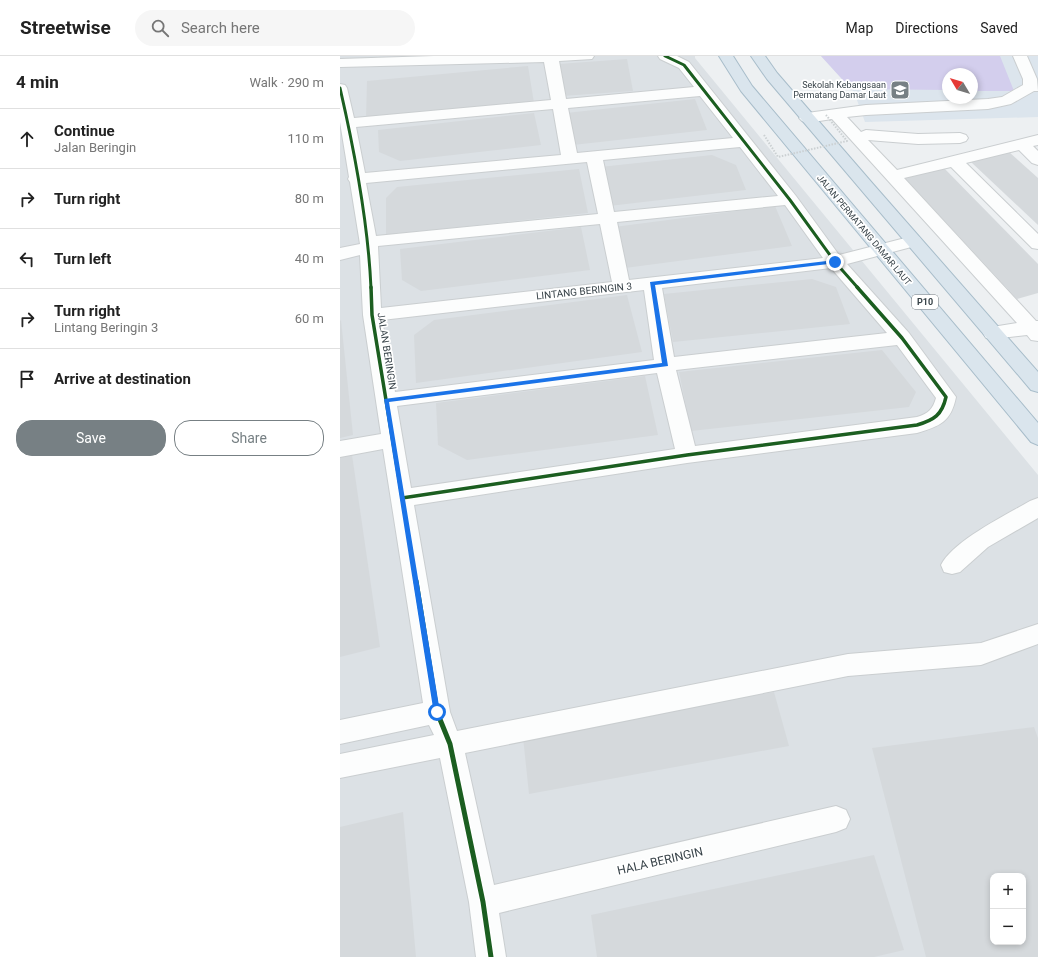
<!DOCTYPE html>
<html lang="en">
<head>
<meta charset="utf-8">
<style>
	:root { --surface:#fff; --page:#f6f6f6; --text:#222; --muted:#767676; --line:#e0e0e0; --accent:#778084 }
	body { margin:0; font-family:Roboto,sans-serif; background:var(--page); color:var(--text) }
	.controls { position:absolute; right:12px; bottom:12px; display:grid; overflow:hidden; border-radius:8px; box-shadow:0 2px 6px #0003 }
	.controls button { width:36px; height:36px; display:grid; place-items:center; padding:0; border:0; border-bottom:1px solid var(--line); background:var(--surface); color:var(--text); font:20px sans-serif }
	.compass { position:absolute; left:602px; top:12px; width:36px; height:36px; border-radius:50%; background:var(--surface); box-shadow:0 2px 6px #0003; rotate:308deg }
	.stop { position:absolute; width:12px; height:12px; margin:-9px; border:3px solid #1a73e8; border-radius:50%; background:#fff }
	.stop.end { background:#1a73e8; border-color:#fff; box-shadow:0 1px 4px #0008 }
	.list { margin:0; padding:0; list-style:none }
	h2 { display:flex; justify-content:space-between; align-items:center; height:52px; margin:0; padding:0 16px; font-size:17px }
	h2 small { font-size:13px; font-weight:400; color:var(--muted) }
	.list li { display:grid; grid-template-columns:26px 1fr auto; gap:12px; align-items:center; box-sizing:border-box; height:60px; padding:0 16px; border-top:1px solid var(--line) }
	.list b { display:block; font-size:15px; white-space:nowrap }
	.list p { margin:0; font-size:13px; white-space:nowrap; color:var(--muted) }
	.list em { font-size:13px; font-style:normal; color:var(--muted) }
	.actions { display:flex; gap:8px; padding:12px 16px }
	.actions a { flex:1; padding:9px 0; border:1px solid var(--accent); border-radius:16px; text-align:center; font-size:14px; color:var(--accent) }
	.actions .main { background:var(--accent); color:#fff }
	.icon { flex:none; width:22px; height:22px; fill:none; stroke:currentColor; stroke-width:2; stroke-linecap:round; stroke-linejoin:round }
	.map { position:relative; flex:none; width:698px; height:901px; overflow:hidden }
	header { display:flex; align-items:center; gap:24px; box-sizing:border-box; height:56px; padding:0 20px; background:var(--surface); border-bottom:1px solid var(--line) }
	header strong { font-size:19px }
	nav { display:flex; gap:22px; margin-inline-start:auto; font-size:14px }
	.search { width:280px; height:36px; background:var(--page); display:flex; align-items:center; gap:10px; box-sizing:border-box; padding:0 14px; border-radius:22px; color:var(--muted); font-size:15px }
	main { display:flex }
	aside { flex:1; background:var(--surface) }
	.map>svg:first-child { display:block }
	.industrial { fill:#dce1e5; fill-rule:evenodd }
	.education { fill:#dce5ed; fill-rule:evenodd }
	.green { fill:#d3ceed }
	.building { fill:#d5d9dc; fill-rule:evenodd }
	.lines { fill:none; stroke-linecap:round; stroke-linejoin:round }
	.minor-casing { stroke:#caced0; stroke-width:2 }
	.highway-casing { stroke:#a8bdca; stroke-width:2 }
	.minor { fill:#fcfdfd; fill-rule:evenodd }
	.highway { fill:#dae5ed; fill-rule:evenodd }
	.path-bridge { stroke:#cbd0d2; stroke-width:2; stroke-dasharray:1.5 1.5; stroke-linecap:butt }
	.cycleway-far2-casing { stroke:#fff; stroke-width:5 }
	.cycleway-far1-casing { stroke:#fff; stroke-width:6 }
	.cycleway-casing { stroke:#fff; stroke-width:8 }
	.cycleway-far2 { stroke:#1b5e20; stroke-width:3 }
	.cycleway-far1 { stroke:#1b5e20; stroke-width:3.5 }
	.cycleway { stroke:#1b5e20; stroke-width:5 }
	.route { fill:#1a73e8 }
	.labels { text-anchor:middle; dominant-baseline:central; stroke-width:3.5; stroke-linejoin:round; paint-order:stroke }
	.far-poi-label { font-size:9px; fill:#384349; stroke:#fff; text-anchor:end }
	.far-street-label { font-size:9px; fill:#384349; stroke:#fff }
	.shield { fill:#fff; stroke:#747b80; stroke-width:1 }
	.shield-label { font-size:9px; font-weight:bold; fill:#384349 }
	.street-label { font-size:10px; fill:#384349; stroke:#fff }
	.near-street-label { font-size:12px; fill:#384349; stroke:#fff }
</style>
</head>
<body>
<header>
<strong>Streetwise</strong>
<div class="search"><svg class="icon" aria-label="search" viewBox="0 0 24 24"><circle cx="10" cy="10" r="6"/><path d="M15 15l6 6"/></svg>Search here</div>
<nav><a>Map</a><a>Directions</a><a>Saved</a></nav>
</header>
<main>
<aside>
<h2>4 min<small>Walk · 290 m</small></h2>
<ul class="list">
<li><svg class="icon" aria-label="ahead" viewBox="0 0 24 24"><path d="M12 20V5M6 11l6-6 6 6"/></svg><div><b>Continue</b><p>Jalan Beringin</p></div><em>110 m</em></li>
<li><svg class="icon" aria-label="right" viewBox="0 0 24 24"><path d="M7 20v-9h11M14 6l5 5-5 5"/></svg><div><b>Turn right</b></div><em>80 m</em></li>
<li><svg class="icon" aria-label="left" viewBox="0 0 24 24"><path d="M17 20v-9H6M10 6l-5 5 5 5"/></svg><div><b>Turn left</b></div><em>40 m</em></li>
<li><svg class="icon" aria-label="right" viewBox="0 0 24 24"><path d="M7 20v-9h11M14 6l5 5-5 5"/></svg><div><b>Turn right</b><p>Lintang Beringin 3</p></div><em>60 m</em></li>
<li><svg class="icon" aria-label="arrive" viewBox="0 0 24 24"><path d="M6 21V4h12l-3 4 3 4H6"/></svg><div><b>Arrive at destination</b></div></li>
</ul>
<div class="actions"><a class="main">Save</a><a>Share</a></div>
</aside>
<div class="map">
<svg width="698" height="901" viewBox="0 0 698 901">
	<rect width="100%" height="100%" fill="#edf0f2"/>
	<path class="industrial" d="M0,0H355V2L698,419V901H0ZM653,820H683V886H653Z"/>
	<path class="education" d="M481,0H698V61L525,66L514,36ZM608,18H632V42H608Z"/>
	<path class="green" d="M481,0H660L674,35H632V18H608V34L511,33Z"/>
	<g class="building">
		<path d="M287,3L293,35L222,40L219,8Z"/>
		<path d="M188,10L194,47L26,63L27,25Z"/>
		<path d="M355,43L367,74L233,89L226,57Z"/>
		<path d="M194,57L201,89L60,105L39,96L38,74Z"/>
		<path d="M669,96L698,122V169L631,106Z"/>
		<path d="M372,99L396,109L406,134L269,150L260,111Z"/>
		<path d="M602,110L698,208V237L677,243L563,120Z"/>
		<path d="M239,113L248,157L46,179V142L57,131Z"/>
		<path d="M435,150L452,190L285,212L274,171Z"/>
		<path d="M241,171L250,214L81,235L62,224L60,193Z"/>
		<path d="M472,223L496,231L510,268L333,286L324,238Z"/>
		<path d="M287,239L302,296L76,327L74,279L94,264Z"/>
		<path d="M1,264L13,379L0,382V265Z"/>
		<path d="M542,294L576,336L569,351L351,375L339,316Z"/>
		<path d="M305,320L318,379L127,404L98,389L96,347Z"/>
		<path d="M11,392L40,591L0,601V394Z"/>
		<path d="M434,636L449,690L189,738L183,681Z"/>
		<path d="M694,671L698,682V901H586L532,692ZM653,820H683V886H653Z"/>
		<path d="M63,756L76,901H0V771Z"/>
		<path d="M534,799L564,894L534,901H257L251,859Z"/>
	</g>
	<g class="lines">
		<defs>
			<g id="minor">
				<path d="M94,0H254L252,3L219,5L226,43L354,31L339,12L320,3L318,0H337L349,6L456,140L499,199L573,180L579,181L582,185L579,189L507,208L569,277L616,341C611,366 600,370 577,377L347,407L74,449L110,656L117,675L508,598L641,587L698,568V588L641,609L508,620L125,697L154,829L496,750L506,754L510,763L506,772L496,776L159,857L166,901H136L129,846L100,702L0,722V698L94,679L89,669L0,688V664L83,647L43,393L0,401V385L41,378L23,259L20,199L0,204V192L20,188L10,126L8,123L9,121L0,66V28L5,29L7,32L14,62L211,44L204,6L0,11V3ZM360,40L393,82L237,97L228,52ZM213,53L221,99L25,117L16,71ZM400,91L438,140L274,156L263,104ZM247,106L258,158L36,180L26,127ZM445,149L483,202L289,224L277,166ZM260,168L272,226L41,252L38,190ZM491,212L547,277L334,301L322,232ZM304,234L314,304L55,336L42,264ZM557,289L596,342C593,353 588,358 577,361L355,390L336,314ZM317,317L335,393L71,432L57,350Z"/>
				<path d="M673,0H687L697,23L698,35H694L671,48L648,53L526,59L507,61L521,76L526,74L578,78L620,77L626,79L628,82L626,85L620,87L578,88L528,84L557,114L698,79V89L693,90L698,95V109L692,107L679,94L626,107L698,178V193L692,192L611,111L564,122L696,265H698V285L691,284L687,279L653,283L646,282L643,277L646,272L677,267L492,63L467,67L462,65L459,62L462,59L467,57L526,49L648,43L662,41L683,29V23Z"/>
				<path d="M698,442V462L648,491L620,516L612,518L604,516L601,509C613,485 666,459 690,445Z"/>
			</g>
			<g id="highway">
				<path d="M379,0H393L412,30L698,367V389L691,386L401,35Z"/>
				<path d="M411,0H425L437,17L533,128L698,316V336L691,334L427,23Z"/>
			</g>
		</defs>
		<use href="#minor" class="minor-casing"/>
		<use href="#highway" class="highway-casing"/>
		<use href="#minor" class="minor"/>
		<use href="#highway" class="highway"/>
		<path class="path-bridge" d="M424,79L438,101L507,85L486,59"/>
		<defs>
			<g id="cycleway-far2">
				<path d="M325,0L344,9L450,144L495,206L518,232"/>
				<path d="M0,32C15,97 28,165 31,232"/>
			</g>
			<g id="cycleway-far1">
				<path d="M31,231L32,259L76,526"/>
				<path d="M62,442L347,399L577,369C594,364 602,359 606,341L562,282L517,231"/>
			</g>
			<path id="cycleway" d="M76,525L97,656L110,688L143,846L151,901"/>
		</defs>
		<use href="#cycleway-far2" class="cycleway-far2-casing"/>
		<use href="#cycleway-far1" class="cycleway-far1-casing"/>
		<use href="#cycleway" class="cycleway-casing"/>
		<use href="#cycleway-far2" class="cycleway-far2"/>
		<use href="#cycleway-far1" class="cycleway-far1"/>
		<use href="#cycleway" class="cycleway"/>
	</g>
	<path class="route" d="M495,204L497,205V207L315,229L328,310L49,346L100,656L97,659L94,658L44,343L322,307L310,226Z"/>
	<defs>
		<symbol id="school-square" viewBox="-11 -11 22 22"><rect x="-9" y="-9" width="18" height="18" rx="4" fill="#778084" stroke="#fff"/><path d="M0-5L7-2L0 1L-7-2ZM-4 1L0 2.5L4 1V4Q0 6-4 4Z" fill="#fff"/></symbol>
	</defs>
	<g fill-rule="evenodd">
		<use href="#school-square" x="549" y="23" width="22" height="22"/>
	</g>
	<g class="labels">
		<g class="far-poi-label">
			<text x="546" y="29">Sekolah Kebangsaan<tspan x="546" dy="10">Permatang Damar Laut</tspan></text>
		</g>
		<g class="far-street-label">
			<text transform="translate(524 174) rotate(50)">JALAN PERMATANG DAMAR LAUT</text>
		</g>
		<rect class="shield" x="572" y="239" width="26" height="14" rx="3"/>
		<g class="shield-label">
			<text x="585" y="246">P10</text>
		</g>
		<g class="street-label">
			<text transform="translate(244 235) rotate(-6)">LINTANG BERINGIN 3</text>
			<text transform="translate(47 295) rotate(81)">JALAN BERINGIN</text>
		</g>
		<g class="near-street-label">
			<text transform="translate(320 805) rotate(-13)">HALA BERINGIN</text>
		</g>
	</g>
</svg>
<div class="controls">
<button>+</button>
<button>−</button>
</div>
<svg class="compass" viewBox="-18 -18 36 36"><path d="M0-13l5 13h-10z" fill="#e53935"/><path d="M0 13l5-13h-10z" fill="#767676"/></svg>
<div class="stop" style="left:97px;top:656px"></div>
<div class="stop end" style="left:495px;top:206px"></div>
</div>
</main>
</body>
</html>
